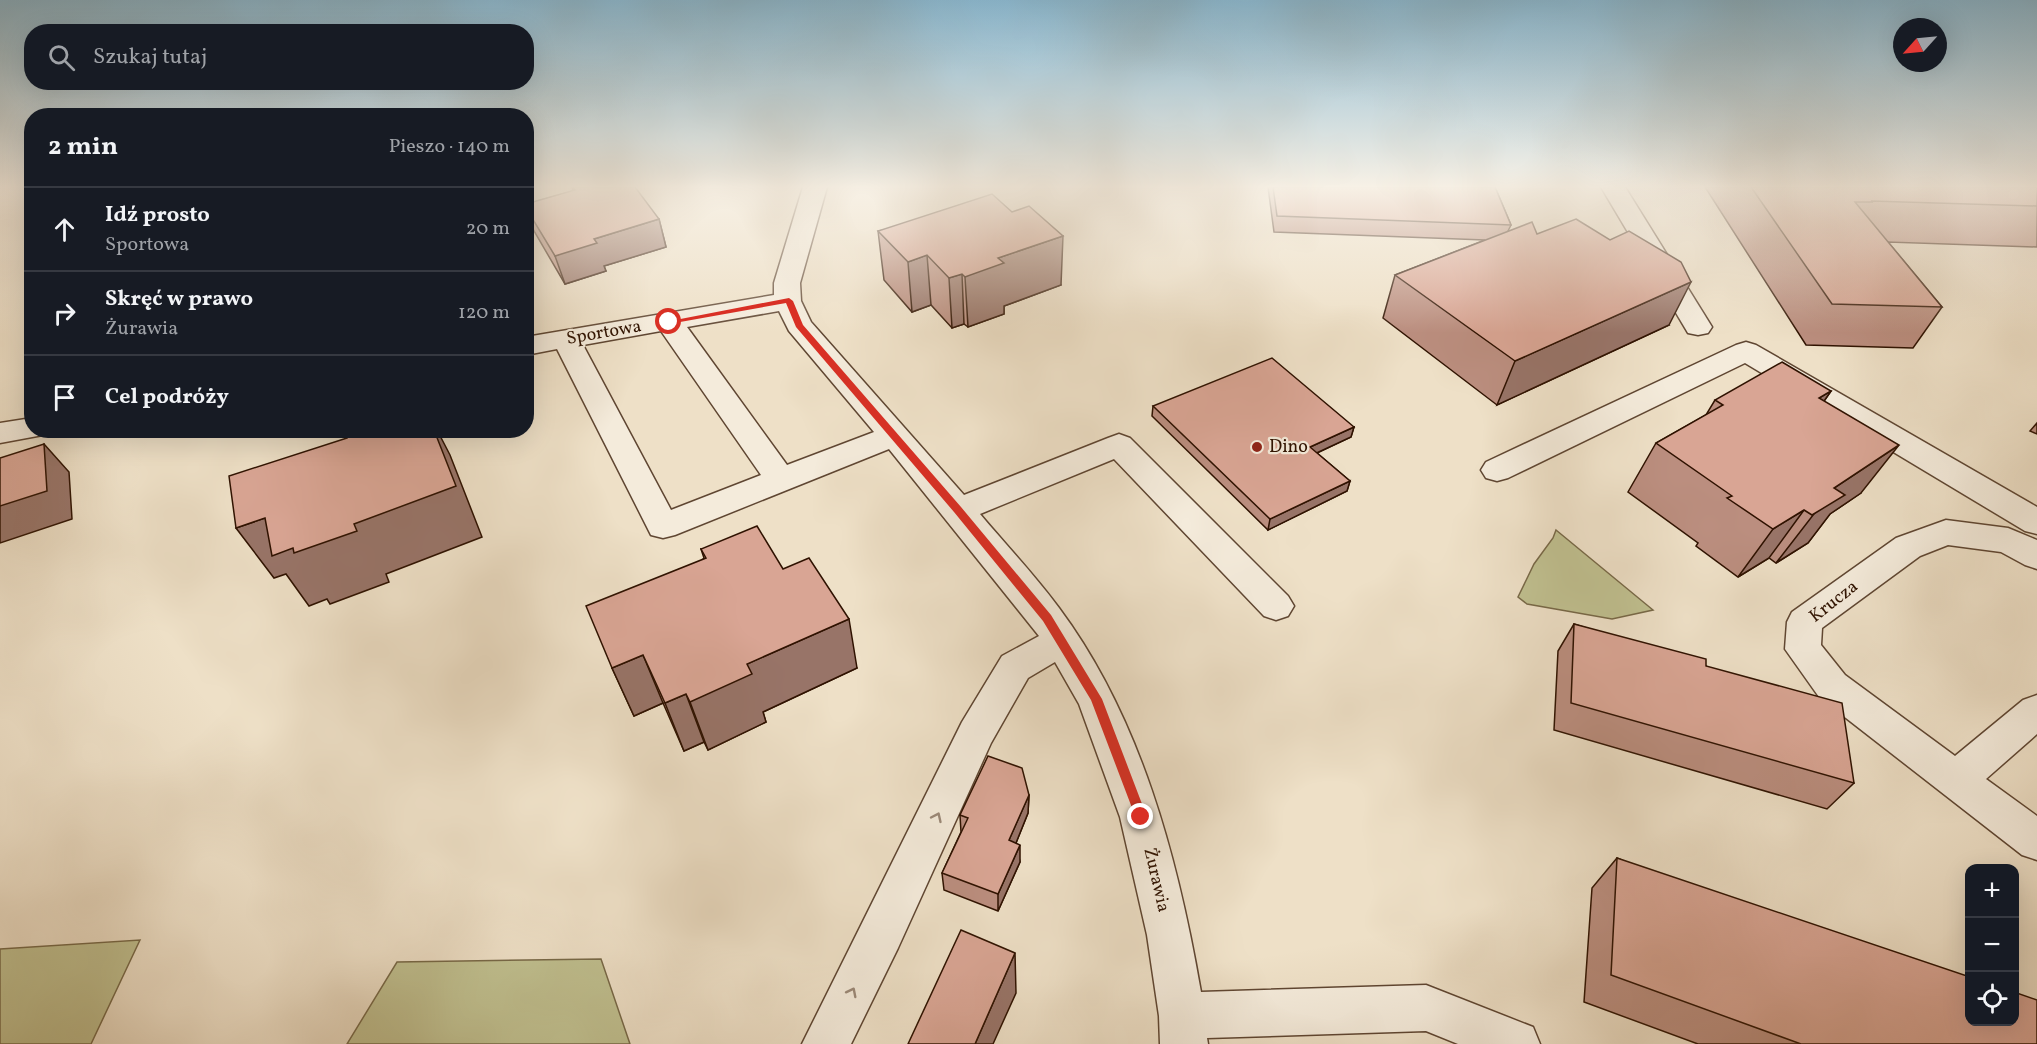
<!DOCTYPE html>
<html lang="pl">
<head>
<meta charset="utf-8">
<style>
	:root { --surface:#171b24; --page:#20242c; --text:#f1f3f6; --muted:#9ea1a6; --line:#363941 }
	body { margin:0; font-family:Vollkorn,serif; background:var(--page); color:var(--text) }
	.controls { position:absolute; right:18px; bottom:18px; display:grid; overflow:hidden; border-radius:12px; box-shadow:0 6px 24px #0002 }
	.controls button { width:54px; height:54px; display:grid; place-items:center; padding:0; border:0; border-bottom:2px solid var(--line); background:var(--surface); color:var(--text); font:30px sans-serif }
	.compass { position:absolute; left:1893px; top:18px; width:54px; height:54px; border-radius:50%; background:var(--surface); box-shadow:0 6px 24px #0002; rotate:243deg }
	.stop { position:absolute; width:18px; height:18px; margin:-14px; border:4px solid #d93025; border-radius:50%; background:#fff }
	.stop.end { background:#d93025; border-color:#fff; box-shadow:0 2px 6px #0008 }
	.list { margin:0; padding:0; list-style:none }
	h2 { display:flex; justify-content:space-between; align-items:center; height:78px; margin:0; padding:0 24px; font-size:26px }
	h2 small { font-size:20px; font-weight:400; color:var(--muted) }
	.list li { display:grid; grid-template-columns:39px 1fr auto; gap:18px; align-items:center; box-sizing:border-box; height:84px; padding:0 24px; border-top:2px solid var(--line) }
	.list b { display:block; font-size:22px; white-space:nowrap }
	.list p { margin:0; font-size:20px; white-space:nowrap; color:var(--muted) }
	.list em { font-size:20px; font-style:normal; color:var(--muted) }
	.icon { flex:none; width:33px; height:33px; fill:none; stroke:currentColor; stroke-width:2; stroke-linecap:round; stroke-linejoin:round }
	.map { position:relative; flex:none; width:2037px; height:1044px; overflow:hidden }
	.search { position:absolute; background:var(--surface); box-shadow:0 6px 24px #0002; left:24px; top:24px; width:510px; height:66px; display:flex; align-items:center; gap:15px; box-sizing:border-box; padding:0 21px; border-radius:24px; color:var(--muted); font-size:22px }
	.panel { position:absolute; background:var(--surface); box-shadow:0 6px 24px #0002; left:24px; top:108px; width:510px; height:330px; border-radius:24px }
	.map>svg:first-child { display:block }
	.green { fill:#c0c090; stroke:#786948; stroke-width:1.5 }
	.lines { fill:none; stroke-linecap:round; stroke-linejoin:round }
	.minor-casing { stroke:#5f4632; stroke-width:3 }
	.minor { fill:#f4ebdb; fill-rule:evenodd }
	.wall { fill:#bb8e7f; stroke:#2f1200; stroke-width:1.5 }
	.shaded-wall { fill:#987468; stroke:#2f1200; stroke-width:1.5 }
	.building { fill:#d9a594; stroke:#2f1200; stroke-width:1.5 }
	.oneway { stroke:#9b8978 }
	.route { fill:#d93025 }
	.poi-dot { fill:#8f2418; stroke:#f4ebdb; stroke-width:2 }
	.labels { text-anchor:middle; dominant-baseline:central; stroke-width:4.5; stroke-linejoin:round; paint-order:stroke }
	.street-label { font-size:18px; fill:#2f1200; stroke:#f4ebdb }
	.poi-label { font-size:18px; fill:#2f1200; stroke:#f4ebdb; text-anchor:start }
</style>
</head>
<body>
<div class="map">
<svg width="2037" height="1044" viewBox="0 0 2037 1044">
	<rect width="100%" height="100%" fill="#eee0c7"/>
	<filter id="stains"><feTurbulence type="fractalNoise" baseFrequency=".00333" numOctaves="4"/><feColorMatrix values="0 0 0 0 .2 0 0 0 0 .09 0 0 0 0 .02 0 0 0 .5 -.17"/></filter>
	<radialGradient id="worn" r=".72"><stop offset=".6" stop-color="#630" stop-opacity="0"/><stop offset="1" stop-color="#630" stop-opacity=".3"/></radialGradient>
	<g class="green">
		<path d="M1556,530L1653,610L1612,619L1527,604L1518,597L1534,564L1553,538Z"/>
		<path d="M140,940L91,1044H0V949Z"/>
		<path d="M601,959L630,1044H347L397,962Z"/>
	</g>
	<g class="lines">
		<defs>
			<g id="minor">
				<path d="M803,187H827L800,283L801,301L811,322L964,495L1108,438L1119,434L1130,438L1288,596L1294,606L1288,616L1276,620L1264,616L1114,459L980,514C1006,545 1035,575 1059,608C1141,718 1178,859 1201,992L1426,985L1533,1027L1540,1044H1458L1426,1031L1207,1038L1208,1044H1160L1159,1016L1147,935L1120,817L1079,704L1055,662L1028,678L991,743L898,948L851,1044H802L962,722L1002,656L1039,636L889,449L675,535L663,538L651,535L557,349L526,355V337L774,295V283ZM779,311L789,331L874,432L787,465L687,327ZM661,331L761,475L671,510L583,345Z"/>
				<path d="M1601,187H1625L1712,327L1708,333L1698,335L1688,333Z"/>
				<path d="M1746,342L1756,345L2037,507V534L2025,531L1745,363L1508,478L1497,481L1486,478L1481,470L1486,462L1736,345Z"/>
				<path d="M32,418V430H46L43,435L0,443V423Z"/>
				<path d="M1946,520L2008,528L2037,540V569L2025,565L2001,552L1948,545L1920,556L1822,628L1821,645L1845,675L1955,756L2023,700L2037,695V734L1986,779L2037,816V860L2022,855L1819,697L1785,649L1787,622L1792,612L1896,538Z"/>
			</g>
		</defs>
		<use href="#minor" class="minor-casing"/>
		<use href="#minor" class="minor"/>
	</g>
	<g class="wall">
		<path d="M572,187L659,219L666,247L604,266L606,271L565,284L534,231L526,211V204L573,191Z"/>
		<path d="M1268,187H1495L1511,225L1508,231L1537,234L1669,325L1497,405L1383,318L1395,275L1485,240L1274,232Z"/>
		<path d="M1705,187H2037V247L1888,242L1942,307L1913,348L1806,345Z"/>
		<path d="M1012,212L1061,285L1004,306V314L968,327L964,324L952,328L931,305L912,312L884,280L878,231Z"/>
		<path d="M1831,391L1824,401L1861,493L1830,514L1808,543L1776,563L1769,558L1738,577L1696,546L1698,543L1628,492L1656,443L1706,415L1715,400Z"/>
		<path d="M1153,406L1354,427L1351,437L1317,453L1350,481L1347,491L1268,530L1152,416Z"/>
		<path d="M2037,423V434L2030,431Z"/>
		<path d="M701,549L783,569L857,668L763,712L766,722L708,750L704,742L684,751L663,703L634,716L612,668L704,558Z"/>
		<path d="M1574,624L1706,666L1854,783L1827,809L1554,730L1558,651Z"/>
		<path d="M1029,795L1028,813L1016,843L1020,862L998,911L944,890L942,873L961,832L960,815Z"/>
		<path d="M1617,858L2037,1044H1698L1584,1002L1592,888Z"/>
	</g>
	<g class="shaded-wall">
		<path d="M659,219L666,247L604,266L606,271L565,284L555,256L594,239Z"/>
		<path d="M1063,236L1061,285L1004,306V314L968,327L965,277L998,258Z"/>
		<path d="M927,255L931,305L912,312L908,262Z"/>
		<path d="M962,274L964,324L952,328L949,278Z"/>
		<path d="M1691,282L1669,325L1497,405L1515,361Z"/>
		<path d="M1831,391L1798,439L1819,398Z"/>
		<path d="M1354,427L1351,437L1308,457L1310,447Z"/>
		<path d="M434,430H437L450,455L482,537L386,574L389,582L330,604L327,599L309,606L286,574L274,578L236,528L265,518L354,524Z"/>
		<path d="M44,444L69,472L72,519L0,543V506Z"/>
		<path d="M1899,445L1861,493L1830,514L1808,543L1776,563L1834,488Z"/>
		<path d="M1350,481L1347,491L1268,530L1270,519Z"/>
		<path d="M1804,510L1769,558L1738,577L1773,529Z"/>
		<path d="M849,619L857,668L763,712L766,722L708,750L690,702L747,664Z"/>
		<path d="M643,655L663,703L634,716L612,668Z"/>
		<path d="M686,694L704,742L684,751L665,703Z"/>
		<path d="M1029,795L1028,813L1010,858L1009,840Z"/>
		<path d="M1020,845V862L998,911V894Z"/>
		<path d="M1015,953L1016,993L993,1044H975Z"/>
	</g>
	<g class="building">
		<path d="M572,187H635L659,219L594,239L597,243L555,256L526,208V204L575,190Z"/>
		<path d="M1273,187H1495L1511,225L1277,216Z"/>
		<path d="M1751,187H2037V206L1871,201L1873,202H1855L1942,307L1832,304Z"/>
		<path d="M992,194L1012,212L1029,206L1063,236L998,258L1004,263L965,277L962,274L949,278L927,255L908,262L878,231Z"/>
		<path d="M1576,219L1610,240L1629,231L1681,262L1691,282L1515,361L1395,275L1532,222L1537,234Z"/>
		<path d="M1272,358L1354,427L1310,447L1350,481L1270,519L1153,406Z"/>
		<path d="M1782,362L1831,391L1819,398L1899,445L1834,488L1845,495L1812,515L1804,510L1773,529L1727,498L1732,496L1656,443L1723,405L1715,400Z"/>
		<path d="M434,430L456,486L354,524L357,531L294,553L293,548L272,556L265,518L236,528L229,476L347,438L344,430Z"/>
		<path d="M44,444L47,491L0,506V458Z"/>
		<path d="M757,526L783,569L809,558L849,619L747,664L752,674L690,702L686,694L665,703L643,655L612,668L586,606L706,558L701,549Z"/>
		<path d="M1574,624L1706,659V666L1842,703L1854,783L1571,703Z"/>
		<path d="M988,756L1022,768L1029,795L1009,840L1020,845L998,894L942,873L968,818L960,815Z"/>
		<path d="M1617,858L1970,977V1022H2014V992L2037,1000V1044H1801L1611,975Z"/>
		<path d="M961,930L1015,953L975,1044H908Z"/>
	</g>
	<defs><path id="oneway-chevron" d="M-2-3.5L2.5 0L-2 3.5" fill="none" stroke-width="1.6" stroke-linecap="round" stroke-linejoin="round" transform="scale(1.5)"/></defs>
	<g class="oneway">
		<use href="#oneway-chevron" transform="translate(937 817) rotate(-65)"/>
		<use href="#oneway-chevron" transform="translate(852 992) rotate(-63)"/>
	</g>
	<linearGradient id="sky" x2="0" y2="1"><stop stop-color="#89b8d1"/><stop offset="0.56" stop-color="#f7f1e6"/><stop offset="1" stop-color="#f7f1e6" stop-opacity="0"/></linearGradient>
	<rect width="2037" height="333" fill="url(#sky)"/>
	<path class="route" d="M789,298L793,301L803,325L961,507L1051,615L1102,699L1147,817L1146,821H1137L1091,700L1043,621L954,512L796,327L786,303L669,324L665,322Z"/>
	<circle class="poi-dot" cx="1257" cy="447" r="6"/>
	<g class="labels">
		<g class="street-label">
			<text transform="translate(604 333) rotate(-10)">Sportowa</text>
			<text transform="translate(1834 602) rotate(-38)">Krucza</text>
			<text transform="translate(1156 880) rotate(77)">Żurawia</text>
		</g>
		<g class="poi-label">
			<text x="1269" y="447">Dino</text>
		</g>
	</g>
	<rect width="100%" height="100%" filter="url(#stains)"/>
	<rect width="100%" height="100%" fill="url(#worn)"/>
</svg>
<div class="controls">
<button>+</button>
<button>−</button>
<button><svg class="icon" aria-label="locate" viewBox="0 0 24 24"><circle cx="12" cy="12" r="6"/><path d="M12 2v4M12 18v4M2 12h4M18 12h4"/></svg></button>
</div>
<svg class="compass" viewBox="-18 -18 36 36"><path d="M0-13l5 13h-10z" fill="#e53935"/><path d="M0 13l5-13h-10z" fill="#9ea1a6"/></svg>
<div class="stop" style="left:669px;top:322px"></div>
<div class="stop end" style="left:1141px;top:817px"></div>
<div class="search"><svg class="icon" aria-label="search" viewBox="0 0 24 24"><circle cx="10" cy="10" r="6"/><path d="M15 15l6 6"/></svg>Szukaj tutaj</div>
<section class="panel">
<h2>2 min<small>Pieszo · 140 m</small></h2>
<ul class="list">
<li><svg class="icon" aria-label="ahead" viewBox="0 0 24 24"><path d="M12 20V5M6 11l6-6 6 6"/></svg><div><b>Idź prosto</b><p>Sportowa</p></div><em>20 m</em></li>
<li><svg class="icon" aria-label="right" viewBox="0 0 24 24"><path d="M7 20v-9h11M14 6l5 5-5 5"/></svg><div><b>Skręć w prawo</b><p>Żurawia</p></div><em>120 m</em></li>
<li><svg class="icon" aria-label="arrive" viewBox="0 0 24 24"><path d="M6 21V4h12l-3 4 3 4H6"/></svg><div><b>Cel podróży</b></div></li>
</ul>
</section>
</div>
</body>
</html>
